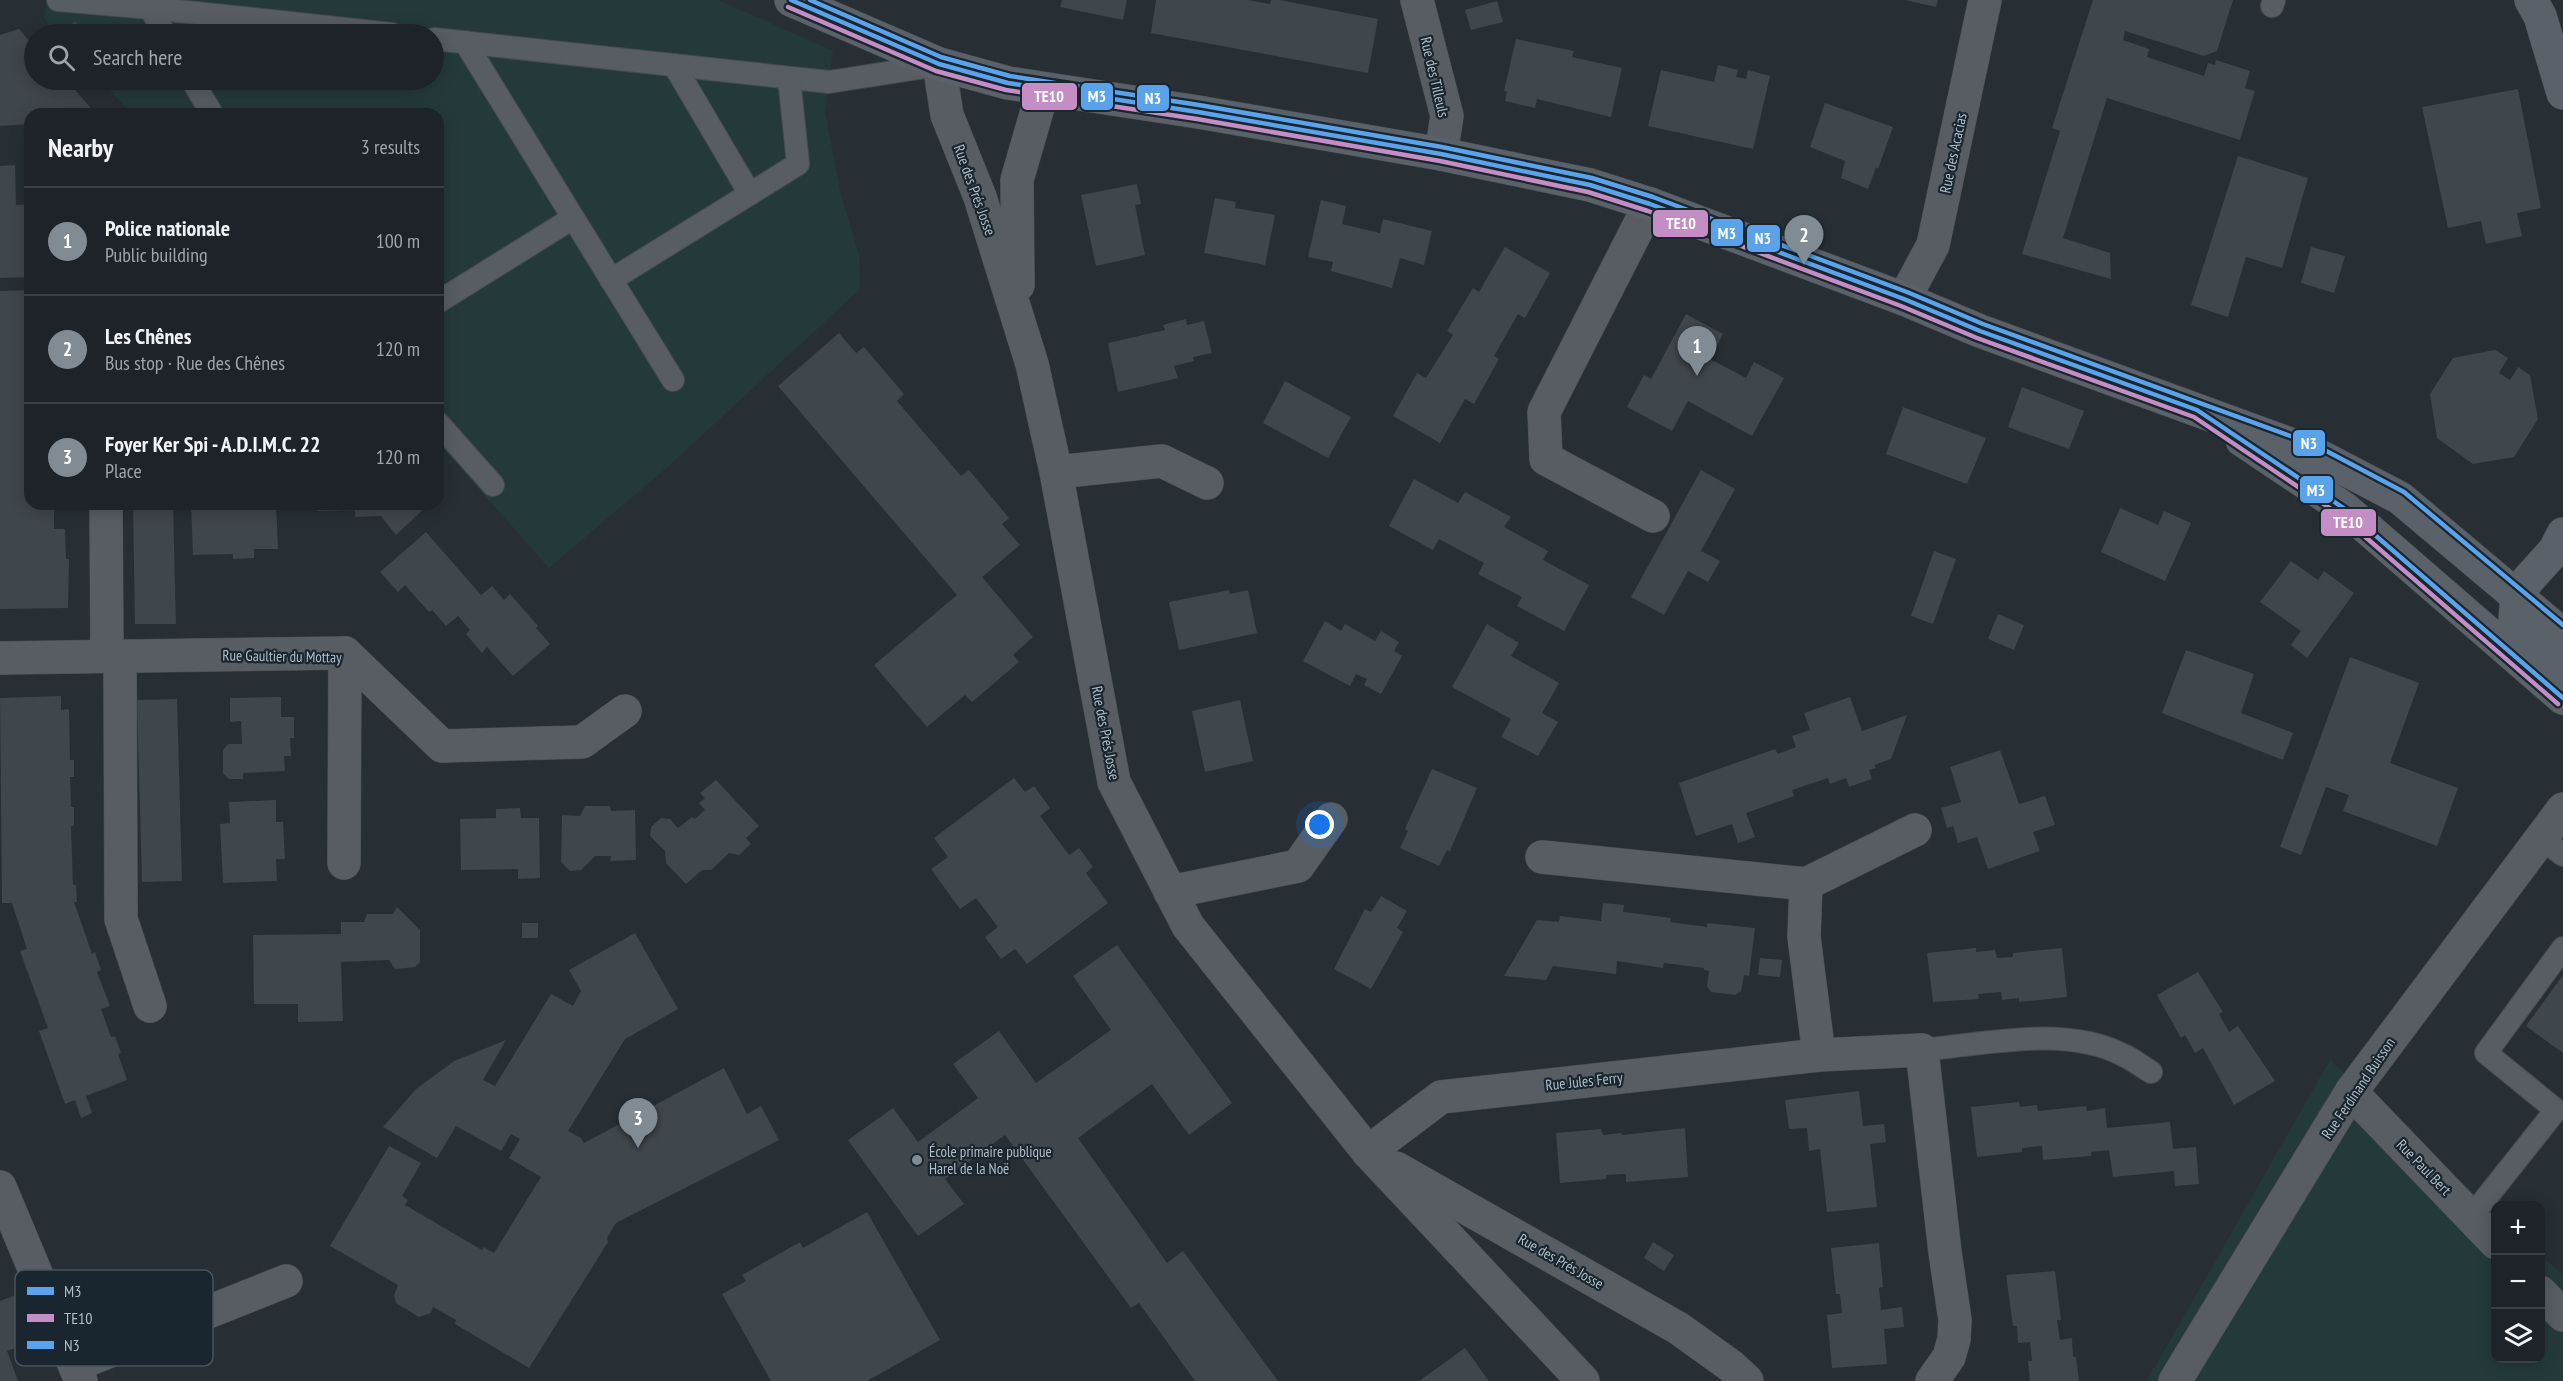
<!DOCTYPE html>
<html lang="en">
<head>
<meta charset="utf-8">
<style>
	:root { --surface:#1d2328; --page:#2a2f34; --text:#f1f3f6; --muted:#a0a4a8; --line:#3b4045; --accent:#808b94 }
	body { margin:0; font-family:"PT Sans Narrow",sans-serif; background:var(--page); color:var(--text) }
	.controls { position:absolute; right:18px; bottom:18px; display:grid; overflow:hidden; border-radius:12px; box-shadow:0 3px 15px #0003 }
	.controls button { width:54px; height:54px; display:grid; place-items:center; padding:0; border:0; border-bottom:2px solid var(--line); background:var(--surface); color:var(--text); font:30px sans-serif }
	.you { position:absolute; left:1320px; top:825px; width:21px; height:21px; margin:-15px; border:4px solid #fff; border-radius:50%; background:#1a73e8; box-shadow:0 0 0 9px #1a73e833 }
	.badge { display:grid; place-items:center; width:39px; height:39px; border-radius:50%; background:var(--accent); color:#fff; font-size:20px; font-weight:700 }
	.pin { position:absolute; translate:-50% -50px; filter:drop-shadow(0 2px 3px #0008) }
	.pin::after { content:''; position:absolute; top:32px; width:21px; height:18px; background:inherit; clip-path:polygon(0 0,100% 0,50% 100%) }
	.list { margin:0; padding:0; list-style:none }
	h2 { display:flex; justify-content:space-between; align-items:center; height:78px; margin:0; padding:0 24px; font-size:26px }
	h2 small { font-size:20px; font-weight:400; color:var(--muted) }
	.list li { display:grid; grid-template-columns:39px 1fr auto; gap:18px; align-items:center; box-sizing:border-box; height:108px; padding:0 24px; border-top:2px solid var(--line) }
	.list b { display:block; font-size:22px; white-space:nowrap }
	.list p { margin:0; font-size:20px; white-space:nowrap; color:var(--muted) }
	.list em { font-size:20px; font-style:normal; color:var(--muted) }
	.icon { flex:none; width:33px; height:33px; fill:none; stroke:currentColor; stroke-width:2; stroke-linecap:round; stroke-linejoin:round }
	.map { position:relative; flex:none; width:2563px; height:1381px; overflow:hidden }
	.search { position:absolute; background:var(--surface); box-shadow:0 3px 15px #0003; left:24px; top:24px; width:420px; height:66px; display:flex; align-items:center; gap:15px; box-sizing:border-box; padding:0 21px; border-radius:33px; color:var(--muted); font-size:22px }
	.panel { position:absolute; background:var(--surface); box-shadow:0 3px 15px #0003; left:24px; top:108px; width:420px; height:402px; border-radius:18px }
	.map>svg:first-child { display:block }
	.green { fill:#243a3a }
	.building { fill:#3f464c }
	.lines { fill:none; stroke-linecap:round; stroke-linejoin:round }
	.lane-casing { stroke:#454b4f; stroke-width:24 }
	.street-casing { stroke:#454b4f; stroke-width:34 }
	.secondary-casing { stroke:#454b4f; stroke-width:34 }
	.lane { stroke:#575d63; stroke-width:22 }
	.street { stroke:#575d63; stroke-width:33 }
	.secondary { stroke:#5b6168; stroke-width:33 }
	.bus-1-casing { stroke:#1a262f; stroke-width:9 }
	.bus-2-casing { stroke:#1a262f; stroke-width:9 }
	.bus-3-casing { stroke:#1a262f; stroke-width:9 }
	.bus-1 { stroke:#5aa3ea; stroke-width:4.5 }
	.bus-2 { stroke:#c48dc3; stroke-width:4.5 }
	.bus-3 { stroke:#5aa3ea; stroke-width:4.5 }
	.poi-dot { fill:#808b94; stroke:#1a262f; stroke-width:2 }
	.labels { text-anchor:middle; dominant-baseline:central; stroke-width:4.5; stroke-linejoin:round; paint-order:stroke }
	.street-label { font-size:15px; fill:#b0bcc7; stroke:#1a262f }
	.poi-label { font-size:15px; fill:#b0bcc7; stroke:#1a262f; text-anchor:start }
	.key { fill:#1a262f; stroke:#47535d; stroke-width:1.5 }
	.key-label { font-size:16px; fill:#b0bcc7 }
	.line-badge { stroke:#1a262f; stroke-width:2 }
	.badge-label { font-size:16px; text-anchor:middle; font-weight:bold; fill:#fff }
</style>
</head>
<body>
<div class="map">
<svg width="2563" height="1381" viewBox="0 0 2563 1381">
	<rect width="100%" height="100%" fill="#272f35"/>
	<g class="green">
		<path d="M47,0H718L833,51L825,112L841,195L859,255L860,289L671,464L549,568L438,443V114H132L100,80H434V34H58L44,18Z"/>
		<path d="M2330,1060L2495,1213L2496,1358H2540L2541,1255L2563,1275V1381H2147Z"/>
	</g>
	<g class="building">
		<path d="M1062,0H1127L1123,20L1060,7Z"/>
		<path d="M1156,0H1248L1270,4L1271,0H1280L1378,19L1368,73L1151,33Z"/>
		<path d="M1905,0H1938L1936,7Z"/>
		<path d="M2093,0H2233L2217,51L2204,56L2125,31L2123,40L2149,49L2147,57L2204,76L2208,63L2215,65L2216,60L2250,71L2245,88L2255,91L2240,140L2107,98L2063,238L2110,253L2111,279L2022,254L2060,131L2052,128Z"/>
		<path d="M1497,1L1503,22L1471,30L1465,10Z"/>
		<path d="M75,21L87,34L62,33Z"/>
		<path d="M19,29L34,46V80H66L91,108L84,114H30V124L0,126V35Z"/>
		<path d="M1516,39L1574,51L1572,57L1622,68L1611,117L1537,99L1535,108L1505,101L1507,92L1504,91Z"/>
		<path d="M1718,65L1738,70L1736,77L1746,79L1748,70L1770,76L1753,149L1648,126L1661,70L1714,82Z"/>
		<path d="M104,80H123L113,89Z"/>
		<path d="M2518,89L2541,208L2517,213L2522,236L2486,244L2481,221L2448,228L2422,107Z"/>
		<path d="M1825,103L1893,127L1878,169L1876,167L1868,189L1841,178L1845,161L1810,147Z"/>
		<path d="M2238,156L2308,178L2282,268L2246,257L2228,317L2191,305Z"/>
		<path d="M15,165L16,205L30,204V277L0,278V166Z"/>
		<path d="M1137,184L1141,204L1135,205L1145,255L1096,266L1081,195Z"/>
		<path d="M1215,198L1236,202L1235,208L1275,215L1265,265L1204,253Z"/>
		<path d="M1321,200L1346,206L1342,224L1380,233L1383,219L1432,231L1424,265L1400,258L1392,288L1331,271L1333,262L1308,257Z"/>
		<path d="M1505,247L1550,273L1525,318L1518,314L1494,356L1499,359L1474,404L1465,399L1440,443L1393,416L1417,373L1426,378L1453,335L1447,331L1473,288L1479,292Z"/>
		<path d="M2311,247L2345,256L2334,293L2301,283Z"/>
		<path d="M30,290V504H54V529H65L66,559H69L68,608L0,609V291Z"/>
		<path d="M1686,314L1723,334L1710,359L1746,378L1754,362L1784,378L1752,436L1688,401L1672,431L1627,407L1644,375L1651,379Z"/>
		<path d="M1186,319L1187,325L1204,321L1212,353L1193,357L1194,361L1174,366L1178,378L1118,392L1108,343L1165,330L1163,325Z"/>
		<path d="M839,333L856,353L864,347L904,394L897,401L961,476L969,470L1009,518L1002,524L1020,545L982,577L1033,637L1013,655L1019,662L972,702L965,695L927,727L874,665L957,595L778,386Z"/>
		<path d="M2495,350L2508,358L2499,373L2510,380L2518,367L2530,375L2538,419L2514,457L2473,464L2437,438L2430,394L2453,358Z"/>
		<path d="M1285,381L1351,417L1328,458L1263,423Z"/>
		<path d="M2022,387L2084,411L2069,449L2008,427Z"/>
		<path d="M1903,407L1986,438L1967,484L1886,454Z"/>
		<path d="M1701,470L1735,489L1701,551L1720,561L1708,582L1688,571L1664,615L1631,597Z"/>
		<path d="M1414,479L1458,503L1465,492L1511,517L1504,527L1548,551L1543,560L1589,585L1564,631L1517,606L1522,597L1478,574L1484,563L1439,539L1433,550L1389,526Z"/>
		<path d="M133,504H173L176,624H135Z"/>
		<path d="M191,504H225V507H229V504H276L278,549H254V558L233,559V554L193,555Z"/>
		<path d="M316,504H425L427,506L396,535L381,516L355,517V510L317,511Z"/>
		<path d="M2120,508L2158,525L2164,511L2191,523L2165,581L2101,552Z"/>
		<path d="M426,532L481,595L492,586L504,600L510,594L538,626L536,628L550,644L513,676L487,647L482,653L466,634L470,630L458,616L446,626L432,610L429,612L405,585L398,592L380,572Z"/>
		<path d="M1934,551L1956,559L1933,624L1911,616Z"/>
		<path d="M2291,561L2318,580L2324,571L2354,593L2307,658L2291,645L2301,631L2260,602Z"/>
		<path d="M1229,590L1230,594L1248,590L1257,633L1179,650L1169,602Z"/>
		<path d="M1998,614L2024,625L2014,650L1988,639Z"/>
		<path d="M1325,621L1341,631L1345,624L1375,641L1381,631L1399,642L1394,651L1402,656L1381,694L1364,685L1367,679L1356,674L1350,686L1303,661Z"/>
		<path d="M1487,624L1519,643L1511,656L1559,683L1542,713L1558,722L1538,756L1501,737L1511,719L1452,687Z"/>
		<path d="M2186,650L2254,674L2241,713L2293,733L2283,760L2162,713Z"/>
		<path d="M2350,657L2419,683L2390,763L2458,788L2437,846L2343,811L2349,795L2326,787L2301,855L2280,847Z"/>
		<path d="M61,696V710L69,709L70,760H74V777H70L71,807H74V826H71L73,885H76L77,902H74L92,954L95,952L101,970L97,972L110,1006L101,1009L111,1037L115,1036L121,1053L118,1054L127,1080L86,1096L92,1113L81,1118L75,1100L65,1104L39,1031L48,1028L20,951L27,949L12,903H2L0,698Z"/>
		<path d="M281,697V717H294V738H290L291,756H284L285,771L243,773V779H229L223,773V750L228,744H242L241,721L230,722V698Z"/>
		<path d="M1850,697L1862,731L1907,715L1891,759L1874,765L1876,768L1869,770L1872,779L1849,787L1846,778L1830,784L1828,778L1792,790L1794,796L1746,813L1755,837L1738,843L1732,824L1696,836L1679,783L1775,749L1778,754L1796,747L1792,736L1810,730L1804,713Z"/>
		<path d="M177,699L182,881L142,882L137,700Z"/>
		<path d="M1240,700L1253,761L1205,772L1192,711Z"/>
		<path d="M2000,750L2019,804L2045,796L2055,825L2033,832L2040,851L1988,869L1977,837L1958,843L1953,826L1947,828L1941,808L1961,802L1950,767Z"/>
		<path d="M1432,769L1477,788L1450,851L1447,850L1439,866L1400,848L1408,831L1405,829Z"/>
		<path d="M1014,778L1025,792L1034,786L1050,808L1040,816L1069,855L1079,848L1093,867L1086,873L1108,903L1027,964L1015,949L1001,959L985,937L998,927L976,898L960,909L931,869L948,857L934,838Z"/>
		<path d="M716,780L759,826L746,838L751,844L739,855L729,853L711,870H702L686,884L666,863L665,851L650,836L651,827L661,818L670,819L678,828L692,817L695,819L705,810L699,803L705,798L700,793Z"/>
		<path d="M276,800V822H283L285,859H276L277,881L223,883L220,824L230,823L229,802Z"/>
		<path d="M585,806H610L611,811L635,810L636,860L610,861L611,856H595L581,870L570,871L561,862L562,815L580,816Z"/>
		<path d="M520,808L521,818H539L540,878L518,879V869L461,870L460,819L496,818V809Z"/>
		<path d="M1381,896L1407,911L1397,928L1403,932L1371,989L1334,969L1365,909L1371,912Z"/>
		<path d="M1603,903L1624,905L1623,912L1671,918L1670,922L1707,927V923L1755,928L1749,976L1744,975L1741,991L1735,995L1711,992L1707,986L1709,971L1704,970V968L1664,963L1663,968L1617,961L1616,974L1553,966L1546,980L1504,976L1537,920L1559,922L1560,916L1601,921Z"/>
		<path d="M397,907L420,930V962L415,967L395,969L389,960L341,962L343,1021L298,1022V1004H254L253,935L341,934V922H364L367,914H393Z"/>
		<rect x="522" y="923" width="16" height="15"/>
		<path d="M635,933L678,1009L625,1039L568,1131L581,1138L584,1143L724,1068L747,1114L761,1106L779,1140L616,1223L607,1238L608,1242L529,1368L455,1324L456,1320L433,1307L431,1313L419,1317L396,1303L394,1295L398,1285L330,1246L389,1146L421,1163L402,1196L408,1200L405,1205L482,1250L483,1247L494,1253L541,1177L509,1158L520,1139L511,1134L501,1151L456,1126L437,1158L383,1127L416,1089L454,1061L506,1040L483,1080L495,1086L551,994L573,1006L581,991L569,970Z"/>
		<path d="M1117,945L1232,1103L1189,1135L1152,1084L1078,1138L1167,1263L1183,1251L1278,1381H1195L1139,1303L1131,1308L1005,1135L945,1179L964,1204L918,1236L848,1140L893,1108L918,1142L978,1098L953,1064L999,1031L1036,1083L1111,1030L1073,976Z"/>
		<path d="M1976,948V952L1995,950L1997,958L2013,957V953L2062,948L2067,997L2019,1002V998L2002,1000L2001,992L1978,994L1979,999L1933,1002L1927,953Z"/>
		<path d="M1760,958L1782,960L1780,977L1758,975Z"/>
		<path d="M2198,972L2223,1012L2219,1014L2229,1032L2238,1026L2275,1081L2234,1105L2203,1048L2195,1053L2185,1035L2181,1038L2157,995Z"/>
		<path d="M2563,975V1053L2526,1026Z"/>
		<path d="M1859,1091L1863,1126L1884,1124L1886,1142L1870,1144L1877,1207L1827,1212L1820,1149L1809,1151L1807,1128L1789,1129L1785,1100Z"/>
		<path d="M2019,1102L2020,1107L2037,1105L2038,1111L2086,1106L2087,1111L2105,1108L2107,1128L2170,1122L2173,1149L2196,1147L2199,1184L2175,1186L2174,1171L2113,1177L2109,1150L2091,1152V1156L2043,1160L2042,1146L2022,1148V1152L1977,1157L1971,1107Z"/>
		<path d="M1685,1128L1688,1177L1626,1182V1174L1607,1175L1606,1179L1560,1183L1556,1133L1601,1129L1603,1135L1621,1133L1622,1135Z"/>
		<path d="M867,1212L940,1340L867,1381H771L722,1294L746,1281L742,1275L800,1242L803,1248Z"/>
		<path d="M1653,1242L1674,1255L1664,1271L1644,1258Z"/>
		<path d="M1879,1243L1883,1287L1879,1288L1881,1310L1902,1307L1904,1327L1884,1329L1887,1364L1832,1368L1827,1315L1842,1313L1840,1294H1836L1831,1248Z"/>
		<path d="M2055,1271L2061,1320H2057L2060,1340L2072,1338L2073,1357H2076L2079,1381H2030L2028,1361H2032L2030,1342L2018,1343L2017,1326H2013L2006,1275Z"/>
		<path d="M19,1294L38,1340L7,1351L18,1381H0V1301Z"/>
		<path d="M1465,1348L1489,1381H1419Z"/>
	</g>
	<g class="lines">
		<defs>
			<g id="lane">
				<path d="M58,0L150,8L392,34"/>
				<path d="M2272,6L2274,0"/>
				<path d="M150,8L165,34"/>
				<path d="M434,39L829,82L938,65"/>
				<path d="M465,42L673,380"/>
				<path d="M674,65L750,194"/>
				<path d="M192,80L212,114"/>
				<path d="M611,280L798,164L789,78"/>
				<path d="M438,302L573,218"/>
				<path d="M438,423L493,485"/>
				<path d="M2542,839L2563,855"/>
				<path d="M1922,1050C1984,1044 2066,1025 2123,1055C2133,1059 2142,1067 2151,1072"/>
				<path d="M2471,1217L2556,1110L2486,1053L2563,948"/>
			</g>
			<g id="street">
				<path d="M1417,0L1447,116L1441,154"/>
				<path d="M939,64L947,115L980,197L1032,364L1056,472L1114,782L1188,926L1368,1152L1583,1381"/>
				<path d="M1650,204L1544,412L1546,459L1653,516"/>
				<path d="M1018,285L1017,180L1043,90"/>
				<path d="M1904,299L1933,245L1985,0"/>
				<path d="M1056,472L1162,461L1207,483"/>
				<path d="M106,504L107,656"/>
				<path d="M120,656L121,919L150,1006"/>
				<path d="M0,658L345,653L442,746L582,742L625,711"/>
				<path d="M1542,857L1806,884"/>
				<path d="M344,863L345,653"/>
				<path d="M1170,892L1298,866L1331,819"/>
				<path d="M1819,1055L1804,937L1806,884L1915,830"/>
				<path d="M2351,1092L2496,1243"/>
				<path d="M1368,1152L1441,1097L1819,1055L1922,1050L1945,1252L1955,1320L1954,1339L1949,1357L1932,1381"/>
				<path d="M1396,1168L1678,1328L1731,1366L1747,1381"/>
				<path d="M0,1187L81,1381"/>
				<path d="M2540,1292L2563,1315"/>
				<path d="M75,1365L286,1281"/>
				<path d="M2175,1381L2351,1092L2563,809"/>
			</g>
			<g id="secondary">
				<path d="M791,0L939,64L1008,83L1198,112L1441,154L1590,185L1650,204L1904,299L1980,331L2312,452L2400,498L2563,635"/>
				<path d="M2531,0L2540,16L2563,93"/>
				<path d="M2242,440L2345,509L2563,698"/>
				<path d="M2515,619L2517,596L2527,581L2555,550L2563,534"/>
				<path d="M2516,627L2552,657L2563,660"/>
			</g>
		</defs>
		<use href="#lane" class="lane-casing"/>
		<use href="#street" class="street-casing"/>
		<use href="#secondary" class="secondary-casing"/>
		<use href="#lane" class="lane"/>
		<use href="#street" class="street"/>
		<use href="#secondary" class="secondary"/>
		<defs>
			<path id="bus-1" d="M791,0L939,64L1008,83L1198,112L1441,154L1590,185L1650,204L1904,299L1980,331L2197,410L2345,509L2563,698"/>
			<path id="bus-2" d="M788,7L936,71L1006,90L1197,119L1440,161L1588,192L1648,211L1901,306L1977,338L2194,417L2340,515L2558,704"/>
			<path id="bus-3" d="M810,0L941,57L1010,76L1199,105L1442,147L1592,178L1653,197L1907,292L1983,324L2315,445L2404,492L2563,625"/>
		</defs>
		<use href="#bus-1" class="bus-1-casing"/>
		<use href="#bus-2" class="bus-2-casing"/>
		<use href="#bus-3" class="bus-3-casing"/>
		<use href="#bus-1" class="bus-1"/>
		<use href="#bus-2" class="bus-2"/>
		<use href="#bus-3" class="bus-3"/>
	</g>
	<circle class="poi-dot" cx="917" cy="1160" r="6"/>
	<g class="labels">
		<g class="street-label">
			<text transform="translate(1435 77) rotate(77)">Rue des Tilleuls</text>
			<text transform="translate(1953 153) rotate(-78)">Rue des Acacias</text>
			<text transform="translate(975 190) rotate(70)">Rue des Prés Josse</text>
			<text transform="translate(282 656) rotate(1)">Rue Gaultier du Mottay</text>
			<text transform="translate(1106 733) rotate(79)">Rue des Prés Josse</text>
			<text transform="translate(1584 1081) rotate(-6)">Rue Jules Ferry</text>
			<text transform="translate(2358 1088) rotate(-56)">Rue Ferdinand Buisson</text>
			<text transform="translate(2424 1167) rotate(46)">Rue Paul Bert</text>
			<text transform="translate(1561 1261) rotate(30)">Rue des Prés Josse</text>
		</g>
		<g class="poi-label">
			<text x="929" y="1151">École primaire publique<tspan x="929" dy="17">Harel de la Noë</tspan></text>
		</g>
	</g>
	<rect x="15" y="1270" width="198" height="96" rx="9" class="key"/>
	<rect x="27" y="1287" width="27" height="8" fill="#5aa3ea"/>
	<rect x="27" y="1314" width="27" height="8" fill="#c48dc3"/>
	<rect x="27" y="1341" width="27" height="8" fill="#5aa3ea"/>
	<g class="key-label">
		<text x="64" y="1297">M3</text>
		<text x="64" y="1324">TE10</text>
		<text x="64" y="1351">N3</text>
	</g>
	<g class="line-badge">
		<rect x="1021" y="82" width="57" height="29" rx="6" fill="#c48dc3"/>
		<rect x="1080" y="82" width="34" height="29" rx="6" fill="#5aa3ea"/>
		<rect x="1136" y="84" width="34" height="28" rx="6" fill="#5aa3ea"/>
		<rect x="1652" y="209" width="57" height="29" rx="6" fill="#c48dc3"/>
		<rect x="1710" y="218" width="34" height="29" rx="6" fill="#5aa3ea"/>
		<rect x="1746" y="224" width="35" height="29" rx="6" fill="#5aa3ea"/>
		<rect x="2292" y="429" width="34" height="28" rx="6" fill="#5aa3ea"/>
		<rect x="2299" y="475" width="35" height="29" rx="6" fill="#5aa3ea"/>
		<rect x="2320" y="508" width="57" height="29" rx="6" fill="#c48dc3"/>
	</g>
	<g class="badge-label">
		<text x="1049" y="102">TE10</text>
		<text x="1097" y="102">M3</text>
		<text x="1153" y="104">N3</text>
		<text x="1681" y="229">TE10</text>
		<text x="1727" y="239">M3</text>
		<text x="1763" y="244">N3</text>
		<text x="2309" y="449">N3</text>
		<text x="2316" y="496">M3</text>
		<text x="2348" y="528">TE10</text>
	</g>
</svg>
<div class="controls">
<button>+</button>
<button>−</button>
<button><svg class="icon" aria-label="layers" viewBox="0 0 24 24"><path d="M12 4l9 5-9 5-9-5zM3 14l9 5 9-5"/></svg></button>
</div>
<div class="you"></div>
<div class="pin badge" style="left:1697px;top:376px">1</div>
<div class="pin badge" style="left:1804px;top:265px">2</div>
<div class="pin badge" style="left:638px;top:1148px">3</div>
<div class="search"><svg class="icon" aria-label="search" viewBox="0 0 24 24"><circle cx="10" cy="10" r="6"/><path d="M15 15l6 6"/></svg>Search here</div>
<section class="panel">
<h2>Nearby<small>3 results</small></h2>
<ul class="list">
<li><span class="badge">1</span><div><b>Police nationale</b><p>Public building</p></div><em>100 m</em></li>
<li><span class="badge">2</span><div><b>Les Chênes</b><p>Bus stop · Rue des Chênes</p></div><em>120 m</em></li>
<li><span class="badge">3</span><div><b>Foyer Ker Spi - A.D.I.M.C. 22</b><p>Place</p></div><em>120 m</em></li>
</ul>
</section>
</div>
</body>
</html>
